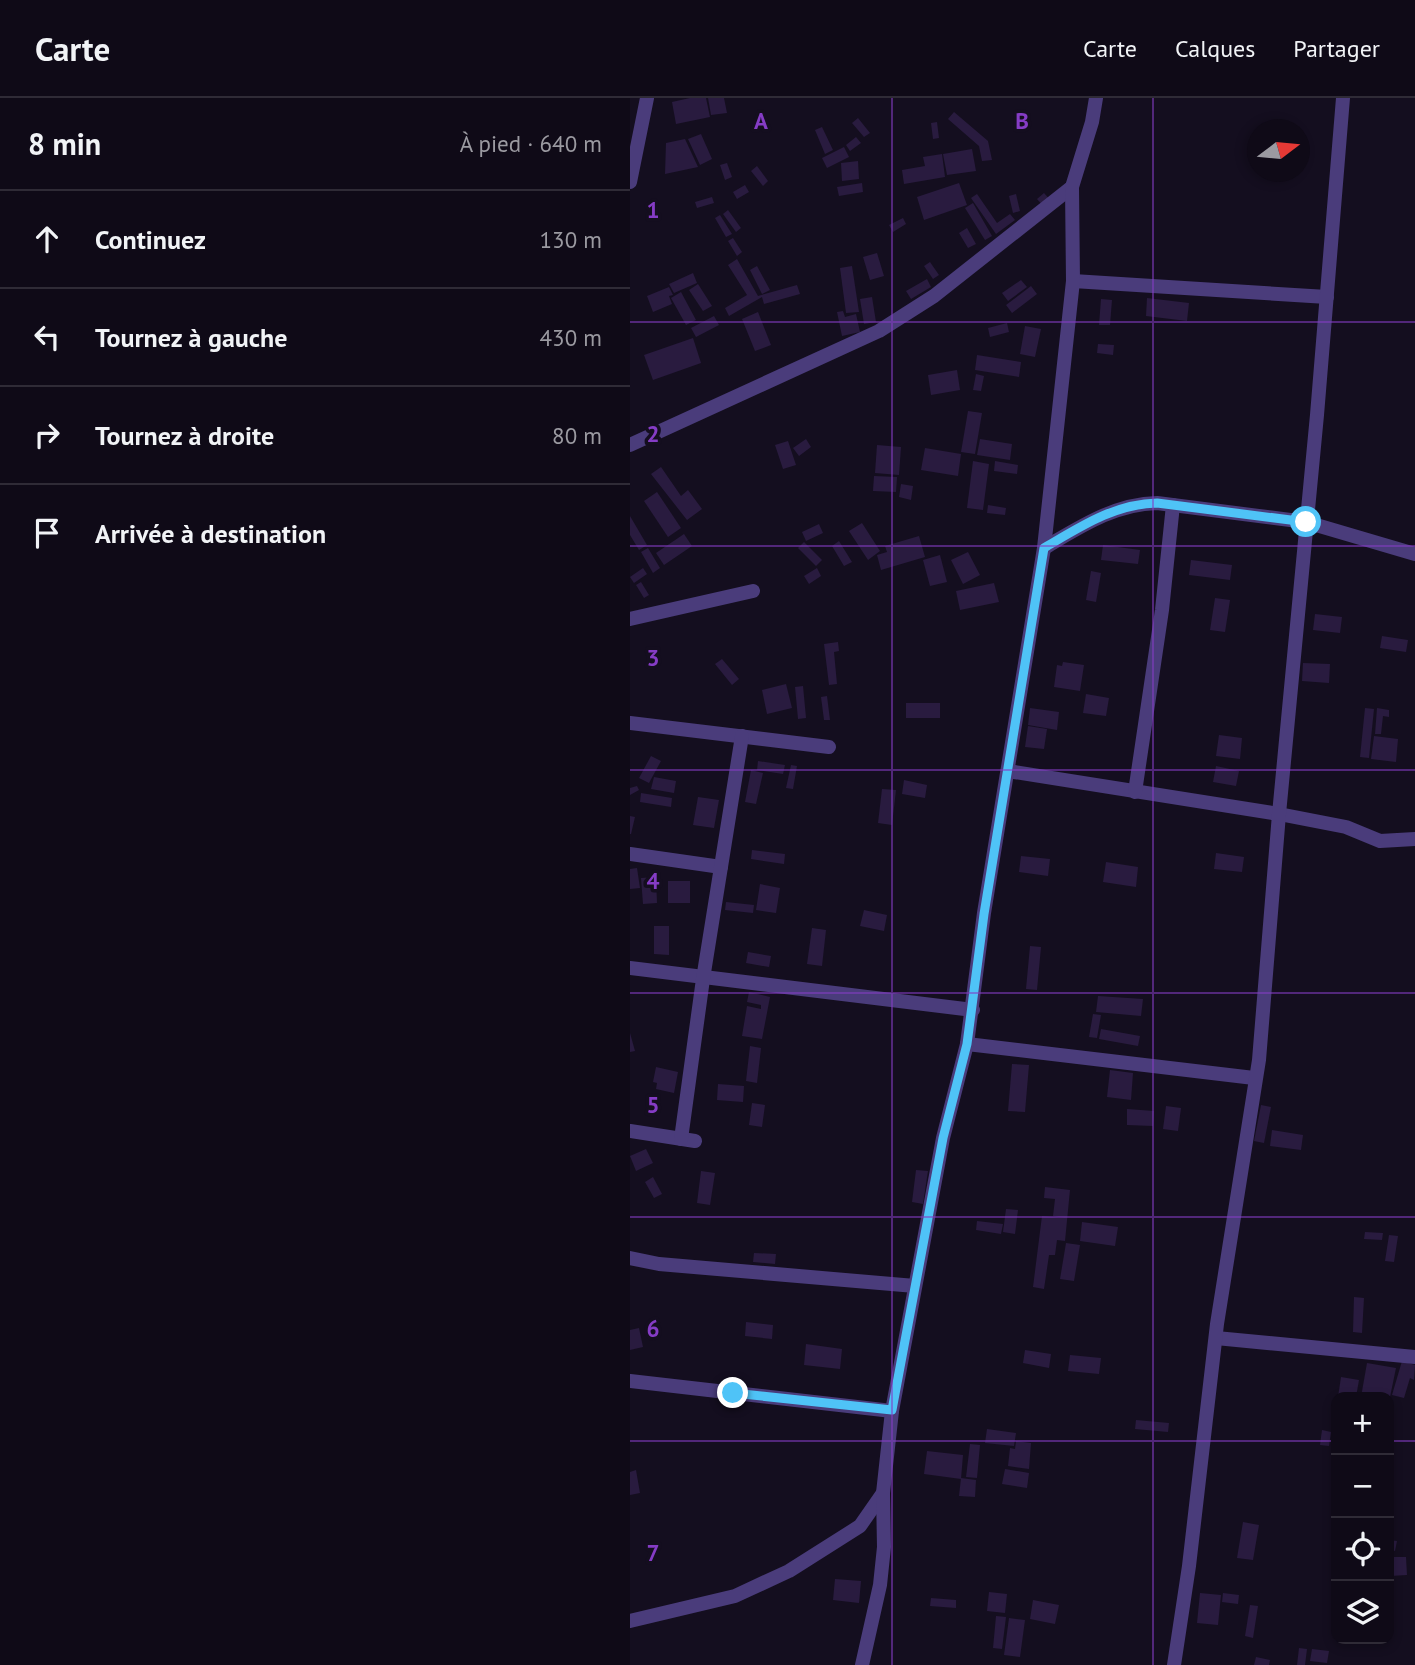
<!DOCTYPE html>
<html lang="fr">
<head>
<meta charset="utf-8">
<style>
	:root { --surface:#0f0a17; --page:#1d1824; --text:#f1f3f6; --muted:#9b9aa1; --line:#2f2b36 }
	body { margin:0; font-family:"PT Sans",sans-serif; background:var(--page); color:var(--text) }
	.controls { position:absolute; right:21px; bottom:21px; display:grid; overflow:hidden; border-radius:14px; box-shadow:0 4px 10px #0003 }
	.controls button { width:63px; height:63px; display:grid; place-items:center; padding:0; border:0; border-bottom:2px solid var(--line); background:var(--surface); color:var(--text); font:35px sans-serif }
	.compass { position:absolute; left:617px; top:21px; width:63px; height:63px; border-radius:50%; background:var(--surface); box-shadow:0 4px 10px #0003; rotate:74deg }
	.stop { position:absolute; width:21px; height:21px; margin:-16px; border:5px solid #4fc3f7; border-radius:50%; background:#fff }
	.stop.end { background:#4fc3f7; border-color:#fff; box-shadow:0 2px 7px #0008 }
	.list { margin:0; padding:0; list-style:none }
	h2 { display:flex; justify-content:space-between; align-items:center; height:91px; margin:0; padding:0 28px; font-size:30px }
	h2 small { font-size:23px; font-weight:400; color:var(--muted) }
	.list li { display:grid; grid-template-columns:46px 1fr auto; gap:21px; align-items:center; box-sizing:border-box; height:98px; padding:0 28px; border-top:2px solid var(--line) }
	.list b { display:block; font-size:26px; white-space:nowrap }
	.list em { font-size:23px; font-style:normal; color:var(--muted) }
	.icon { flex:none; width:38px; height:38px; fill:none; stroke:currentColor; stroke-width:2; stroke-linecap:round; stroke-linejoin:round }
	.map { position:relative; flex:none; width:785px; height:1567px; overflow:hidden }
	header { display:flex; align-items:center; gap:42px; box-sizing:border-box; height:98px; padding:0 35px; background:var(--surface); border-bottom:2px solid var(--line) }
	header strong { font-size:33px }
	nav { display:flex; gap:38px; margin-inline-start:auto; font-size:24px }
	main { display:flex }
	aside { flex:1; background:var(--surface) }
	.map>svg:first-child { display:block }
	.building { fill:#291b3f }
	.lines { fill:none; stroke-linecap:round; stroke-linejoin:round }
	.minor { stroke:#4a3c7b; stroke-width:14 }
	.route { stroke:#4fc3f7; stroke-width:9 }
	.grid { fill:none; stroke:#853cc5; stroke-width:2; stroke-opacity:0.55 }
	.grid-label { font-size:23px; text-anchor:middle; font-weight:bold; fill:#853cc5; stroke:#140e1f; stroke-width:7; stroke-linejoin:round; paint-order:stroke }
</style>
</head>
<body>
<header>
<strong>Carte</strong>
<nav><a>Carte</a><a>Calques</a><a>Partager</a></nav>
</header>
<main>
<aside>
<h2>8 min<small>À pied · 640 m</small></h2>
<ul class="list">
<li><svg class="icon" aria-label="ahead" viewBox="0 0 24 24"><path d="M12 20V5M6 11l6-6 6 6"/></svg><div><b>Continuez</b></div><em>130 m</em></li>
<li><svg class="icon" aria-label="left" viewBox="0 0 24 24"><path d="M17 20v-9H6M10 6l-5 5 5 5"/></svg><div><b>Tournez à gauche</b></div><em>430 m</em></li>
<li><svg class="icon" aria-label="right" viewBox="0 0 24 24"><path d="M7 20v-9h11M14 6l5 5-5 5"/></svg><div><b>Tournez à droite</b></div><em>80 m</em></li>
<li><svg class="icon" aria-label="arrive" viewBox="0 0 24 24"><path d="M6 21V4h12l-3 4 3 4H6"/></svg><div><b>Arrivée à destination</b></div></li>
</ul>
</aside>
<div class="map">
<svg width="785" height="1567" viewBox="0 0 785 1567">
	<rect width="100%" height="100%" fill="#140e1f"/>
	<g class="building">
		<path d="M60,0H76L80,19L46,26L42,4Z"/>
		<path d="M78,0H94L97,15L81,17Z"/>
		<path d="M324,14L358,43L362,62L352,63L349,48L318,21Z"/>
		<path d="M228,20L240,35L234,39L222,25Z"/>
		<path d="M307,24L309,40L303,41L301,25Z"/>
		<path d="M192,29L203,52L195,56L185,32Z"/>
		<path d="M71,36L82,61L70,67L58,41Z"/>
		<path d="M226,39L231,45L220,53L216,47Z"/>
		<path d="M55,41L68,69L35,76L36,45Z"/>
		<path d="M214,49L219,59L197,70L192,60Z"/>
		<path d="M342,51L346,73L317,77L313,56Z"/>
		<path d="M312,56L315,79L274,86L272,72L295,68L293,59Z"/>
		<path d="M228,63L229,81L212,83L211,65Z"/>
		<path d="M97,65L102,79L95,82L90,67Z"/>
		<path d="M127,68L138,83L133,88L121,73Z"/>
		<path d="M232,85L233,94L209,98L207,89Z"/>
		<path d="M329,85L337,107L294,122L287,99Z"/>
		<path d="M115,87L119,94L107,101L103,94Z"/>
		<path d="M414,95L422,104L415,110L407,101Z"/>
		<path d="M347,96L367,125L380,116L385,122L366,136L341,100Z"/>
		<path d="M386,96L390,113L383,115L379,98Z"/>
		<path d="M82,99L84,105L67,110L65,104Z"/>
		<path d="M343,105L362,138L355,142L335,110Z"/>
		<path d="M98,112L111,130L106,134L93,116Z"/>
		<path d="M90,117L102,136L96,139L85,120Z"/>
		<path d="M273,120L276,126L263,134L259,127Z"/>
		<path d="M337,130L346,146L338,150L329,135Z"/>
		<path d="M103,140L112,154L107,158L98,143Z"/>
		<path d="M247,155L254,178L240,182L233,159Z"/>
		<path d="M107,161L128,198L167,187L170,196L134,206L132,199L99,218L95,210L117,197L98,167Z"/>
		<path d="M300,164L309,177L303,181L294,168Z"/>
		<path d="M127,168L140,192L132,196L120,172Z"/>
		<path d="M222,168L229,214L216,215L210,170Z"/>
		<path d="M63,175L67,185L44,195L39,186Z"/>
		<path d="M297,181L301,189L281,201L276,193Z"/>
		<path d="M391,182L397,189L378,203L372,195Z"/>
		<path d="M68,186L82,208L73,213L59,192Z"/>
		<path d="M401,188L407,196L382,215L376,207Z"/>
		<path d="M39,189L43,197L39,198L42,206L23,214L17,198Z"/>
		<path d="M51,194L66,222L56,227L41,200Z"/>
		<path d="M242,199L246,224L234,226L230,201Z"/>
		<path d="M517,200L559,205L557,223L516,218Z"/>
		<path d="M471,201L482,202L480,227H469Z"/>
		<path d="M213,213L215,219L226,216L230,234L212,238L207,214Z"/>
		<path d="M128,214L141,247L125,253L112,221Z"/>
		<path d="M84,218L89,227L66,239L61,230Z"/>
		<path d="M377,225L379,234L360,239L358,230Z"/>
		<path d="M395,228L411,231L405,259L390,256Z"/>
		<path d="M63,240L71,265L23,282L14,257Z"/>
		<path d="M468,246L484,247L483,257L467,255Z"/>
		<path d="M347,257L391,264L389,279L345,272Z"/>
		<path d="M327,272L330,292L301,297L298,277Z"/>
		<path d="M346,276L354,278L351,293L343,292Z"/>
		<path d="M338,313L352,315L345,356L331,354Z"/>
		<path d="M176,341L181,349L169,358L163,350Z"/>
		<path d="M350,341L382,346L380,362L347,357Z"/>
		<path d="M158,343L166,367L153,371L145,347Z"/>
		<path d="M247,347L271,349L269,377L245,375Z"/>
		<path d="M295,350L331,356L328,378L291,372Z"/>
		<path d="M343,363L359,366L353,412L337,410Z"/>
		<path d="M365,363L388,367L387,376L364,373Z"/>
		<path d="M31,369L51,398L58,392L72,411L57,422L21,376Z"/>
		<path d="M244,378L267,379L266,394L243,393Z"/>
		<path d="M271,386L283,388L281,402L269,399Z"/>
		<path d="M27,394L51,430L38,439L14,403Z"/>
		<path d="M358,407L376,410L375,417L357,415Z"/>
		<path d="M0,418L17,447L9,452L0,437Z"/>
		<path d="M232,425L250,453L238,462L219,433Z"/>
		<path d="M189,426L193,435L176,443L172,434Z"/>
		<path d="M54,436L62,448L34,467L26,455Z"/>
		<path d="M289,438L295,459L251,472L247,457L257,454L255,448Z"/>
		<path d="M209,443L222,464L214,468L202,448Z"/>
		<path d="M174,444L192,462L186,468L168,450Z"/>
		<path d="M473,447L510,452L508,466L471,462Z"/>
		<path d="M18,450L30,470L23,475L11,454Z"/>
		<path d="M338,454L350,477L333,486L321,462Z"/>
		<path d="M310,457L317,484L300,488L293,462Z"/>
		<path d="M561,462L602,467L600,482L559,477Z"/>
		<path d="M13,470L17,476L4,485L0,479Z"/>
		<path d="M187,470L191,478L179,486L174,478Z"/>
		<path d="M461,473L471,475L466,504L456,502Z"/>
		<path d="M11,484L19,497L14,500L6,487Z"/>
		<path d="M364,485L369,504L330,512L326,493Z"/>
		<path d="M585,500L600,502L595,534L580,532Z"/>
		<path d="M685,516L712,519L710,535L683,532Z"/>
		<path d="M752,538L778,542L776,554L750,550Z"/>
		<path d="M208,544L209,553L204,554L207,586L199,587L194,546Z"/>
		<path d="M92,561L109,581L102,587L85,566Z"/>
		<path d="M433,564L454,567L450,593L424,589L427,567L432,568Z"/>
		<path d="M673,565L700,566L699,585L672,583Z"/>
		<path d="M156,586L162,610L137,616L132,592Z"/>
		<path d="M173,588L176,620L168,621L165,589Z"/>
		<path d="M456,596L479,600L476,618L453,615Z"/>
		<path d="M197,598L200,622H194L191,599Z"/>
		<rect x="276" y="605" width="34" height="15"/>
		<path d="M400,610L429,614L427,632L398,627Z"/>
		<path d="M735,610L744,611L739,660L730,659Z"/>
		<path d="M747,610L759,612V619L753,618L751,636H745Z"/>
		<path d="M398,628L417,631L414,651L395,649Z"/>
		<path d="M589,637L612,640L610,661L586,658Z"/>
		<path d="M744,638L768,641L766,664L741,661Z"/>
		<path d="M21,658L31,663L19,685L9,680Z"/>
		<path d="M128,663L155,667L153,676L127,672Z"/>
		<path d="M161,667L167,668L163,691L156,690Z"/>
		<path d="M586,668L609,673L606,688L583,684Z"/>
		<path d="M121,672L133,675L126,706L115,704Z"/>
		<path d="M24,679L46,683L44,695L21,691Z"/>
		<path d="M274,682L297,687L295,700L272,696Z"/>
		<path d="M7,688L9,692L0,697V690Z"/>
		<path d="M252,691L266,692L262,727L248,725Z"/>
		<path d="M11,695L42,700L41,709L10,704Z"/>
		<path d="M68,699L89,702L84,730L63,727Z"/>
		<path d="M0,718L5,719L1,736H0Z"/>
		<path d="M122,752L155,756L154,766L121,761Z"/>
		<path d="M586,755L614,759L612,774L584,771Z"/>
		<path d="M391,758L420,761L418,778L389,774Z"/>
		<path d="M476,764L508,769L506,789L473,784Z"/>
		<path d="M7,770L10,790L0,791V771Z"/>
		<path d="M26,779L27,805L13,806L11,780Z"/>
		<rect x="38" y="783" width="22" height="22"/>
		<path d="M130,786L150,790L146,815L126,812Z"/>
		<path d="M96,804L124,807L123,815L95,812Z"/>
		<path d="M234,812L257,817L254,833L230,828Z"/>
		<path d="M24,828H39V857L24,856Z"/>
		<path d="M182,830L196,832L192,868L177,866Z"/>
		<path d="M400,848L411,849L407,892L396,891Z"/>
		<path d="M118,854L141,858L139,869L116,865Z"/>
		<path d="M119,894L140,899L132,941L112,938L117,908L131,911V907L117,904Z"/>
		<path d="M468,898L513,901L511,918L466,914Z"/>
		<path d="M463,916L471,917L467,940L459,939Z"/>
		<path d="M471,931L510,938L508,948L469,941Z"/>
		<path d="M0,935L5,953L0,954Z"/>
		<path d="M120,948L131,950L127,985L116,983Z"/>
		<path d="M382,966L399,967L395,1014L378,1013Z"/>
		<path d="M26,969L48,974L44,995L26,991L27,985L23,984Z"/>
		<path d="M480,972L503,975L501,1002L477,999Z"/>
		<path d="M88,986L114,988L113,1004L87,1002Z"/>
		<path d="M122,1005L135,1007L132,1029L119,1027Z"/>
		<path d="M631,1007L641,1009L634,1045L624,1043Z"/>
		<path d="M536,1008L551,1010L548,1033L533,1031Z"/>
		<path d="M497,1011L524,1013L523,1028L497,1027Z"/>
		<path d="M642,1032L673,1037L671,1052L640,1048Z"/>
		<path d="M16,1051L23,1065L6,1073L0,1058Z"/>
		<path d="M286,1072L298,1073L293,1106L282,1104Z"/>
		<path d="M71,1073L85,1075L80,1107L67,1105Z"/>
		<path d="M23,1079L32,1096L24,1100L15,1084Z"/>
		<path d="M415,1089L440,1092L435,1143L427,1142L425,1157H419L414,1191L403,1189L412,1118L434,1120L423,1118L425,1101L414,1100Z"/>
		<path d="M376,1111L388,1112L385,1136L373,1134Z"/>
		<path d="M347,1123L373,1126L371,1136L346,1132Z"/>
		<path d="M452,1124L488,1129L485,1148L450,1143Z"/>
		<path d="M735,1134L753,1135L752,1142L734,1141Z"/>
		<path d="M759,1137L768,1138L764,1164L755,1163Z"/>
		<path d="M436,1145L450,1147L444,1183L430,1181Z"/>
		<path d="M124,1155L146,1156L145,1166L123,1164Z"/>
		<path d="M724,1199L734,1200L732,1235L723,1234Z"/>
		<path d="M116,1224L143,1227L142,1241L115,1238Z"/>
		<path d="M9,1230L13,1249L0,1252V1232Z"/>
		<path d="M176,1246L212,1251L210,1271L174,1267Z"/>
		<path d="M395,1252L421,1256L419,1270L393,1265Z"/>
		<path d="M440,1257L471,1260L469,1276L438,1273Z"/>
		<path d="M772,1263L785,1267L784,1282L780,1280L774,1300L762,1297Z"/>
		<path d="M737,1265L766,1270L760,1299H731Z"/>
		<path d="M711,1279L729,1282L726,1299H708Z"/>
		<path d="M506,1322L539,1325L538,1334L505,1331Z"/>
		<path d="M357,1331L386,1335L384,1348L355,1345Z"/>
		<path d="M692,1332L701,1334L699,1348L690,1347Z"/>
		<path d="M386,1343L401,1345L399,1371L378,1368L380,1350L385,1351Z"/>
		<path d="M340,1346L350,1347L347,1380L336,1379Z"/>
		<path d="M297,1353L333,1357L331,1381L294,1376Z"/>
		<path d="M375,1371L399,1375L397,1390L372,1386Z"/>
		<path d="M6,1372L10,1395L0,1397V1374Z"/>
		<path d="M331,1380L346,1382L345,1399L329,1398Z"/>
		<path d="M613,1424L629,1427L623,1462L607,1460Z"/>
		<path d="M759,1442L767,1443L765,1453L759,1452Z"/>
		<path d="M760,1459H776L777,1477L760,1478Z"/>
		<path d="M205,1481L231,1483L229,1505L203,1502Z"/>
		<path d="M359,1494L377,1496L375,1515L357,1513Z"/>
		<path d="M570,1495L591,1497L588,1527L567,1525Z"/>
		<path d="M593,1495L609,1497L608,1506L592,1504Z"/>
		<path d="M301,1500L326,1502V1510L300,1508Z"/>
		<path d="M403,1502L429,1507L425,1526L400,1521Z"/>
		<path d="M620,1507L628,1508L623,1540L615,1538Z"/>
		<path d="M366,1518L376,1519L372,1551L363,1550Z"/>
		<path d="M379,1520L395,1522L390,1559L374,1557Z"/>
		<path d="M669,1550L677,1551L675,1567H667Z"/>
		<path d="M682,1551L699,1553L697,1565L680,1563Z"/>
		<path d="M626,1559L640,1562L639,1567H624Z"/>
	</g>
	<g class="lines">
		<g class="minor">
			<path d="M0,84L17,0"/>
			<path d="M443,183L697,199"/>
			<path d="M0,347L249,233L304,198L442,89"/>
			<path d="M414,450C450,429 484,406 527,405L676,424L785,456"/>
			<path d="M0,521L123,493"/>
			<path d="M0,625L199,649"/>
			<path d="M378,673L649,716L716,729L750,743L785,741"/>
			<path d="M505,694L532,512L543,407"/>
			<path d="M0,756L91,769"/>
			<path d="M0,870L343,912"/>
			<path d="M337,946L624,980"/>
			<path d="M0,1033L65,1043"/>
			<path d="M51,1041L73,881L112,638"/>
			<path d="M0,1160L29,1166L285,1188"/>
			<path d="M586,1240L785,1259"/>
			<path d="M0,1283L262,1313"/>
			<path d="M0,1523L105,1498L159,1473L230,1428L253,1395"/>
			<path d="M232,1567L250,1487L254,1449L253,1395L262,1313L313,1040L337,946L354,815L414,450L443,183L442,89L462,24L466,0"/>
			<path d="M544,1567L559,1468L587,1226L629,962L649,716L687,317L713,0"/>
		</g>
	</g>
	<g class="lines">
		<path class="route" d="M103,1295L262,1312L313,1040L337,946L354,816L414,450C450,429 484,406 527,405L676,424"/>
	</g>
	<path class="grid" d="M262,0V1567M523,0V1567M0,224H785M0,448H785M0,672H785M0,895H785M0,1119H785M0,1343H706M759,1343H785"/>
	<g class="grid-label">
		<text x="131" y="31">A</text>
		<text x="392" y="31">B</text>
		<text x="23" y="120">1</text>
		<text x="23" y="344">2</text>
		<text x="23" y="568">3</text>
		<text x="23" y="791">4</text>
		<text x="23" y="1015">5</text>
		<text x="23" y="1239">6</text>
		<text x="23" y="1463">7</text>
	</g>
</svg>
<div class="controls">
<button>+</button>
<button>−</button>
<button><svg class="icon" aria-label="locate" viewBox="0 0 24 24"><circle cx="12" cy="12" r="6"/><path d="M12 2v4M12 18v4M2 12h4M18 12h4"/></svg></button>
<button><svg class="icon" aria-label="layers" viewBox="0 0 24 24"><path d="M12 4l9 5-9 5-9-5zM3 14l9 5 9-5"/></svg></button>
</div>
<svg class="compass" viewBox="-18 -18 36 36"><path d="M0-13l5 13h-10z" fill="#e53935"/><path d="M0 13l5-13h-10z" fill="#9b9aa1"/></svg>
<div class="stop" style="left:676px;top:424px"></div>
<div class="stop end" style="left:103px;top:1295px"></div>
</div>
</main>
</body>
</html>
